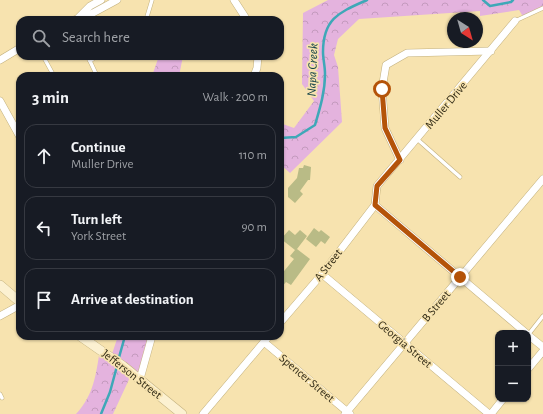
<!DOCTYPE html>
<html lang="en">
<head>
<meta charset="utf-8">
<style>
	:root { --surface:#171b24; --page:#20242c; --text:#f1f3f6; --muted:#9ea1a6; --line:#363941 }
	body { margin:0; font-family:"Alegreya Sans",sans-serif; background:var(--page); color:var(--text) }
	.controls { position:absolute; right:12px; bottom:12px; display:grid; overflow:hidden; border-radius:8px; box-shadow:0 1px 3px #0004 }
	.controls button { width:36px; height:36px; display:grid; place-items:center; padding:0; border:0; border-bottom:1px solid var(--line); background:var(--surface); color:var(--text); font:20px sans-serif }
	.compass { position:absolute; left:447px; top:12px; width:36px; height:36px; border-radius:50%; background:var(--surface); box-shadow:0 1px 3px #0004; rotate:143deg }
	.stop { position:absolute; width:12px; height:12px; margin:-9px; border:3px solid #b45309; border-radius:50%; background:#fff }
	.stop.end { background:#b45309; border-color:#fff; box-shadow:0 1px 4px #0008 }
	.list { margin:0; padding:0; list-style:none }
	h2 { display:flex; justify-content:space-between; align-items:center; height:52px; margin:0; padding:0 16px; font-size:17px }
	h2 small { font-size:13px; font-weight:400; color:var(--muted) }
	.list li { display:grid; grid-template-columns:26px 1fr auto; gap:12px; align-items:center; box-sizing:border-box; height:64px; margin:0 8px 8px; padding:0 8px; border:1px solid var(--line); border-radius:12px }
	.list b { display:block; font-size:15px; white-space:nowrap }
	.list p { margin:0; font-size:13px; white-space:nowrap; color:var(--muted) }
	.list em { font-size:13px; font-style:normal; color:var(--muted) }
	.icon { flex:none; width:22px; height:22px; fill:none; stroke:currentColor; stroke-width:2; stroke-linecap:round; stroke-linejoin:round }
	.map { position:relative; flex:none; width:543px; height:414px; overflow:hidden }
	.search { position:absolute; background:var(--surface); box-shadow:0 1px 3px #0004; left:16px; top:16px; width:268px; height:44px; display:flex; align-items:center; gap:10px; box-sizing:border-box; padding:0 14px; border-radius:12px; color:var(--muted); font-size:15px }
	.panel { position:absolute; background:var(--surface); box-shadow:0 1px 3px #0004; left:16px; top:72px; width:268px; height:268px; border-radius:12px }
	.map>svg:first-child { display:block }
	.forest { fill:url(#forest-crowns) }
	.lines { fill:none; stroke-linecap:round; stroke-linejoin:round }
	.stream { stroke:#3ea8b8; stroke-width:2.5 }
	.building { fill:#b9bb86 }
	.lane-casing { stroke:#c3b17e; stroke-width:4.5 }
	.street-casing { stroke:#c3b17e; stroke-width:8 }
	.secondary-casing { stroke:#c3b17e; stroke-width:10 }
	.lane { stroke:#fff; stroke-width:3.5 }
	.street { stroke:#fff; stroke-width:7 }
	.secondary { stroke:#fcf1d1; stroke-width:9 }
	.route { stroke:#b45309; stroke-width:5 }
	.labels { text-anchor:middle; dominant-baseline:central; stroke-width:3.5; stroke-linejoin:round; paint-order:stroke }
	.street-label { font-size:12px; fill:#322b16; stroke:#f7e3af }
	.water-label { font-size:13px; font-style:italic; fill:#0f3f46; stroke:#f7e3af }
</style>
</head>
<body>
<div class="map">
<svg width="543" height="414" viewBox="0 0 543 414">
	<defs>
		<pattern id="forest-crowns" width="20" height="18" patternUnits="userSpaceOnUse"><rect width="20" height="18" fill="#e4b3de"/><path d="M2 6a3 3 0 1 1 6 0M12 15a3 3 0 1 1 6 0" fill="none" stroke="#c49abe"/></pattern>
	</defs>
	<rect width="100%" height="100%" fill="#f7e3af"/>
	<g class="forest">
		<path d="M328,0H543V8L524,18L519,10L480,16V11L359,19L338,39L334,55L338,67L342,122L290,173L280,164V123L294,128L314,101L302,84L303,13Z"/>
		<path d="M159,56H183L179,76H152Z"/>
		<path d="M118,336H153L143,382L132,373L113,414H76C94,395 96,374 100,349L111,357Z"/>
	</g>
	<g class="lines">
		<g class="stream">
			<path d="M483,0L490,6L511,2L513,0"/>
			<path d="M280,138L296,137L315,125C320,108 325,92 325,74C325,66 323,59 323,52C323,18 340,12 367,0"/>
			<path d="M118,361L125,336"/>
			<path d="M101,414L110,392L117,366"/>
		</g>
	</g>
	<g class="building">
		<path d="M304,165L311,167L310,180H308L300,191L303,194L295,203L288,197V188L297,178L299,168H303Z"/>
		<path d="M314,228L319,232L321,230L330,237L325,244L321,241L316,247L306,239Z"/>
		<path d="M289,230L295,235L300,230L307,236L297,249L310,259L291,285L286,282L280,289V276L294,259L290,256L295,250L281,239Z"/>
	</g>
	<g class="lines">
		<defs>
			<g id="lane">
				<path d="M146,20L152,0"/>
				<path d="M515,21L543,8"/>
				<path d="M43,56L54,76"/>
				<path d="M87,56L90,61L97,56"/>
				<path d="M90,61L97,76"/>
				<path d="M417,139L460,177"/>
				<path d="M528,335L543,316"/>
				<path d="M0,394L2,398"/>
			</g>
			<g id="street">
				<path d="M234,0L247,20"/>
				<path d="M79,17L90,6L101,0"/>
				<path d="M74,20L93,13L117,0"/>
				<path d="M0,60L20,48"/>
				<path d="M254,76L257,68L258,56"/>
				<path d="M0,101L20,137"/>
				<path d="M400,160L385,128L382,89L386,65L407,53L491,51"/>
				<path d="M375,205L526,333"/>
				<path d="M322,274L489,414"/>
				<path d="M0,316L20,305"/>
				<path d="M280,323L322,274L375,205L377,186L515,21"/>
				<path d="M528,335L543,347"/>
				<path d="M264,342L350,414"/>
				<path d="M528,369L543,351"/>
				<path d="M140,379L152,336"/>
				<path d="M203,414L269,336"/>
				<path d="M345,414L543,179"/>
				<path d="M491,414L503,399"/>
			</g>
			<g id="secondary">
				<path d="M0,285L20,302"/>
				<path d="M80,336L123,366L182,414"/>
			</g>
		</defs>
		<use href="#lane" class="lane-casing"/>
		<use href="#street" class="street-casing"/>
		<use href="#secondary" class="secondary-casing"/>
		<use href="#lane" class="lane"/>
		<use href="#street" class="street"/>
		<use href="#secondary" class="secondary"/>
	</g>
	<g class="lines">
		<path class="route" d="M382,89L385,128L400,160L377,186L375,205L460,277"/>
	</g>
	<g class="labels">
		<g class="street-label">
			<text transform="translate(446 105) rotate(-50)">Muller Drive</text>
			<text transform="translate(328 265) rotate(-52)">A Street</text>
			<text transform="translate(436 306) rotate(-50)">B Street</text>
			<text transform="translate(405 344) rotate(40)">Georgia Street</text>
			<text transform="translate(132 374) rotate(38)">Jefferson Street</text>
			<text transform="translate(307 378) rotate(40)">Spencer Street</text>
		</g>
		<g class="water-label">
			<text transform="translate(313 70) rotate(-88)">Napa Creek</text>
		</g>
	</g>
</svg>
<div class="controls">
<button>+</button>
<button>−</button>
</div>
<svg class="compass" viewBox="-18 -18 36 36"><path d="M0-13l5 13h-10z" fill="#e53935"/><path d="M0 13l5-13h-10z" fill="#9ea1a6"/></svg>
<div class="stop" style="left:382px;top:89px"></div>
<div class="stop end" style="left:460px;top:277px"></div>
<div class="search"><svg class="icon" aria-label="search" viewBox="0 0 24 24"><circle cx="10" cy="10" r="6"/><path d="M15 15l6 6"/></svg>Search here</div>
<section class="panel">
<h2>3 min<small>Walk · 200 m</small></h2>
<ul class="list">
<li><svg class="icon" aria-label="ahead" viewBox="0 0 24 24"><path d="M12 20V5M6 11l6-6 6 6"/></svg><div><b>Continue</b><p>Muller Drive</p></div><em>110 m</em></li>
<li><svg class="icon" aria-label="left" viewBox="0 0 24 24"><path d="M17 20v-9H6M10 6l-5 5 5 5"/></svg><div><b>Turn left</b><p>York Street</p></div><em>90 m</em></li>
<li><svg class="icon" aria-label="arrive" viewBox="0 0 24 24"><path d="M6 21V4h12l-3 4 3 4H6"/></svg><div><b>Arrive at destination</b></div></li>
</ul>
</section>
</div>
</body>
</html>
